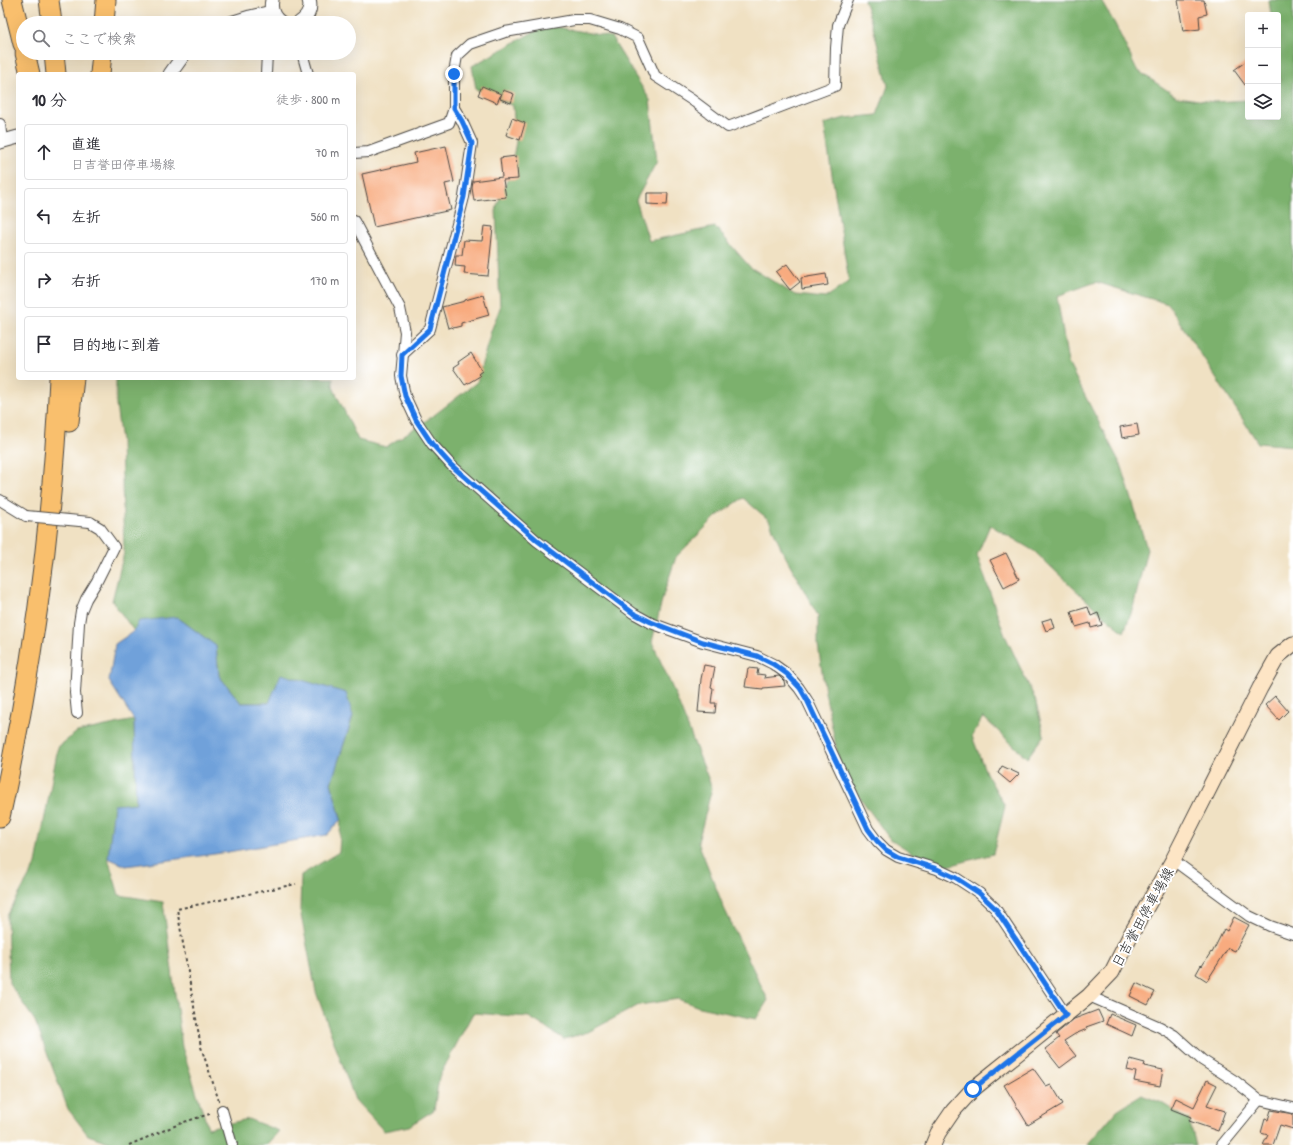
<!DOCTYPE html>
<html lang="ja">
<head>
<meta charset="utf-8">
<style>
	:root { --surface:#fff; --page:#f7f7f7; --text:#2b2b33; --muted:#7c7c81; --line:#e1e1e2 }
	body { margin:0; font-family:"Patrick Hand","Klee One",sans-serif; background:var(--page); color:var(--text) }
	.controls { position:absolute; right:12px; top:12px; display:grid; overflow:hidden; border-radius:4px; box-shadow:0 4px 16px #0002 }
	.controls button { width:36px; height:36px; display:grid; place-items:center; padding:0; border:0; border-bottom:1px solid var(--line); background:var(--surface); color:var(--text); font:20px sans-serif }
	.stop { position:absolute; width:12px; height:12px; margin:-9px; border:3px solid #1a73e8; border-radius:50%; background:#fff }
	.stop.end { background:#1a73e8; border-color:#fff; box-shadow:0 1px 4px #0008 }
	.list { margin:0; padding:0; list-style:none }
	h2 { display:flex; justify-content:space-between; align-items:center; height:52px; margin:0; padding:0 16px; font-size:17px }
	h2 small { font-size:13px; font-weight:400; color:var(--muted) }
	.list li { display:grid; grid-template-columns:26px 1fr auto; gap:12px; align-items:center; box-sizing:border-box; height:56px; margin:0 8px 8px; padding:0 8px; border:1px solid var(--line); border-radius:4px }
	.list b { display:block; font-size:15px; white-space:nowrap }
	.list p { margin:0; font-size:13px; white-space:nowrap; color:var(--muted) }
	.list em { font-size:13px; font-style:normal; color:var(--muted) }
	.icon { flex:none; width:22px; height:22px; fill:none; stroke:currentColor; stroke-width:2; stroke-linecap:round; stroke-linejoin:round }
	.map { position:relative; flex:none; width:1293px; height:1145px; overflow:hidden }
	.search { position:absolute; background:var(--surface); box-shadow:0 4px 16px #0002; left:16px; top:16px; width:340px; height:44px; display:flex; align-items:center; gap:10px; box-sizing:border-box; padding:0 14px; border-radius:22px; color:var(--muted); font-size:15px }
	.panel { position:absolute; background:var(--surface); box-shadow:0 4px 16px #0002; left:16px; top:72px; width:340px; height:308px; border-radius:4px }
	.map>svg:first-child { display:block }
	.forest { fill:#7bb16d; stroke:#536e4c }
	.water { fill:#6fa1da; stroke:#4d6682 }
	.building { fill:#f8ab7f }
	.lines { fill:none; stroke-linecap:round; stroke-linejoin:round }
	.minor-casing { stroke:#494642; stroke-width:12 }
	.tertiary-casing { stroke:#494642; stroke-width:15 }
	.secondary-casing { stroke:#494642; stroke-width:17 }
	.motorway-casing { stroke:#494642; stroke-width:21 }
	.path { stroke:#494642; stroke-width:2; stroke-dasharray:3 3; stroke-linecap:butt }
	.minor { stroke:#fff; stroke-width:10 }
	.tertiary { stroke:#fff; stroke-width:13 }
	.secondary { stroke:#fde5c5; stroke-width:15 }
	.motorway { stroke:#f9bf6d; stroke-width:19 }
	.minor-bridge-casing { stroke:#494642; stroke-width:12; stroke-linecap:butt }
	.minor-bridge { stroke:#fff; stroke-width:10 }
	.route { stroke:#1a73e8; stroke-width:5 }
	.labels { text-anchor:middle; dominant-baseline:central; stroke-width:4; stroke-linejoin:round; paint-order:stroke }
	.street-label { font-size:14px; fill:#2b2b2b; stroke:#fff }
</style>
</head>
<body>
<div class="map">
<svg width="1293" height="1145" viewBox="0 0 1293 1145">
	<rect width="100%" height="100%" fill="#fff"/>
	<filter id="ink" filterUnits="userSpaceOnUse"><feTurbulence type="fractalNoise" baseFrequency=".025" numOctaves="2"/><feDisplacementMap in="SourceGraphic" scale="8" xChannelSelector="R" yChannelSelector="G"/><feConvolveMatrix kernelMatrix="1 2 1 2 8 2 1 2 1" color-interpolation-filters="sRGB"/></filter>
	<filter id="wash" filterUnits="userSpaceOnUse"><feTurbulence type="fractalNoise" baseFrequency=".012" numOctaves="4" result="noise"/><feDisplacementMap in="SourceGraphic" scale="16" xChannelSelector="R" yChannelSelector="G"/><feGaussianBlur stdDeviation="0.9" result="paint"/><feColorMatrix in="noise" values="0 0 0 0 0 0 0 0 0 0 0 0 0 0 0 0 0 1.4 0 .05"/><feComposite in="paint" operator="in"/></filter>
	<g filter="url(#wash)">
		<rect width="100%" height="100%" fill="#f0e1c3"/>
		<g class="forest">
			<path d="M864,0H1101L1115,24L1137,70L1177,97L1214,102L1248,100V117H1278V83L1280,81L1278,67V15H1271L1269,0H1293V446L1258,443L1168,304L1096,282L1057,296L1068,363L1122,467L1147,549L1133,608L1124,632L1096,609L1034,551L990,525L977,555L1004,633L1035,699L1044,735L1027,758L983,717L972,736L986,773L1005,806L993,854L937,869L889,838L841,771L825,692L818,645V616L782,550L769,520L743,498L717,516L676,557L663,596L652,642L672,687L712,788L698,842L724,908L768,1000L756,1019L699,1007L678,999L639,1005L588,1032L564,1039L529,1017L473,1013L439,1077L434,1110L409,1126L384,1131L355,1100L316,992L300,910L301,875L339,852L341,819L331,783L353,716L269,703H241L219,676L216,646L177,617L134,631L112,601L124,553L121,441L116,405V378H333V387L358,440L386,447L433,416L477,382L491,331L500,308L496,208L510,173L516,142L513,106L476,89L472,66L546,25L611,37L650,100L657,161L636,200L649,241L715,227L750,267L795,295L825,298L849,282L824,124L845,118L877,115L888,86L873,27Z"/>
			<path d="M134,720L136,803L108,858L119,895L163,902L182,1047L208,1128L248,1119L279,1131L266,1145H117L88,1135L68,1109L35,1021L9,983L7,916L36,864L58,747L77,732Z"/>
			<path d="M1141,1095L1160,1102L1189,1120L1196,1145H1087L1117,1110Z"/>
		</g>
		<path class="water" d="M177,617L216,646L219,676L241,703H269L281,674L346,693L353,716L331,783L341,819L327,835L222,853L126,866L108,858L114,805L136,803L134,720L109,681L115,644L134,631L139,621Z"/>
		<g id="blocks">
			<g class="building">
				<path d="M1178,0H1204L1207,14L1199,16L1200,29L1183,31Z"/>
				<path d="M1248,60V89L1234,70Z"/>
				<path d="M482,86L501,94L497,103L478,95Z"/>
				<path d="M503,90L514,94L511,103L500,99Z"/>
				<path d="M512,118L525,123L520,140L506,135Z"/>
				<path d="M446,146L454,182L445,184L451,210L374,227L362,174L416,162L414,153Z"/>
				<path d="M516,156L518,179L503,180L506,197L474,201L472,188L473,181L502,177L500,158Z"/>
				<path d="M647,193H668L667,205L647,204Z"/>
				<path d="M484,226L493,227L488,276L464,274L465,267L455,266L456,255H462L464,240L482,241Z"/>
				<path d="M787,264L800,282L790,290L776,272Z"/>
				<path d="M826,274L828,285L802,289L801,278Z"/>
				<path d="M483,295L489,315L461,323V326L453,328L452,327L448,328L442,307L465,301V300Z"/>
				<path d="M471,353L482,371L478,374L480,376L465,385L453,368L459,364L458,362Z"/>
				<path d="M1137,424L1139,435L1122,438L1120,427Z"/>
				<path d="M1006,553L1019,579L1004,587L990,560Z"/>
				<path d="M1088,607L1091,616L1098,613L1102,625L1091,628L1090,623L1076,627L1071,612Z"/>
				<path d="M1052,618L1055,628L1046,631L1042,621Z"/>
				<path d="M704,665L715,667L711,687L713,688L711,703H716L715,713L698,712L701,679Z"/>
				<path d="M748,668L758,669L757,674L765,675L764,678L779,676L784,681L785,686L763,688V689L745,687Z"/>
				<path d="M1275,696L1288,711L1279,720L1265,705Z"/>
				<path d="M1002,766L1019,774L1010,783L998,773Z"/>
				<path d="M1234,917L1249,925L1235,951L1228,948L1207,981L1196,974L1201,965L1202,966L1211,952L1212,953L1224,929L1227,931Z"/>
				<path d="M1136,983L1155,992L1148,1005L1130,996Z"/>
				<path d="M1098,1010L1103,1021L1086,1027L1087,1029L1075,1034L1064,1041L1076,1056L1060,1068L1045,1049L1059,1038L1056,1034L1074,1019Z"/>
				<path d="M1110,1014L1136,1025L1132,1036L1106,1024Z"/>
				<path d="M1130,1059L1145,1063L1144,1066L1163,1070L1160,1086L1134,1081L1136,1072L1127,1070Z"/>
				<path d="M1033,1068L1046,1086L1051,1084L1063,1104L1028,1125L1004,1085Z"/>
				<path d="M1207,1080L1217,1085L1207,1105L1225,1111L1218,1131L1189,1121L1191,1117L1171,1109L1176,1098L1194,1107Z"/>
				<path d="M1271,1110L1293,1114V1129L1280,1125L1273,1145H1263L1268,1135L1261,1133L1265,1119L1268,1120Z"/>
			</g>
		</g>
	</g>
	<g filter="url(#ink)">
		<use href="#blocks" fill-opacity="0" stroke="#494642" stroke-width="1"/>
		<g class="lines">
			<defs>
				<g id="minor">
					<path d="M302,53L308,74"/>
					<path d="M266,74L267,53"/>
					<path d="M0,124L2,141"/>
					<path d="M354,153L369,152L449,123L454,108V73L457,56L470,44L505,32L574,20H590L620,29L638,38L655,76L692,100L728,127L835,86L836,48L838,25L848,0"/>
					<path d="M354,221L400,308L405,332L401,376L405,396L416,420L432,444L451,465L537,541L633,613L651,623L703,642L757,656L773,664L787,674L799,688L807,700L868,829L877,841L886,850L898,857L937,869L956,878L979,893L995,908L1066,1015"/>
					<path d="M402,355L430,329L464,197L472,143L462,121L454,108"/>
					<path d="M0,500L26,516"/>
					<path d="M77,713L75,693L79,623L81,611L86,599L97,581L114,547L100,528L90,522"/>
					<path d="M1173,860L1249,916L1270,926L1293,934"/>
					<path d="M1089,996L1160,1027L1174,1035L1202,1060L1235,1081L1259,1100L1293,1108"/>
					<path d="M222,1110L232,1145"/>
					<path d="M1222,1145L1259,1100"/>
				</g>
				<g id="tertiary">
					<path d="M272,0C270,10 273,18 282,23"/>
					<path d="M231,23L250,17L272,12"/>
					<path d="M299,23C307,18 312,10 309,0"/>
					<path d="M170,74L185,53"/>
					<path d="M0,142L18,137"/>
				</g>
				<path id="secondary" d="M933,1145L938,1133L953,1111L973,1089L1089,996L1112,972L1130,936L1173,860L1260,688L1278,656L1293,644"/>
				<g id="motorway">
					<path d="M12,0L23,44"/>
					<path d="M49,0L52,23"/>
					<path d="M104,23L106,0"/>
					<path d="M25,53L30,74"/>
					<path d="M54,53L56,74"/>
					<path d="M100,74L102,53"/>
					<path d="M69,422L74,378"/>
					<path d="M0,817C8,783 14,748 21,713C41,602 54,490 59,378"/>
				</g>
			</defs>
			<use href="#minor" class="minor-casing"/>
			<use href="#tertiary" class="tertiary-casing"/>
			<use href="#secondary" class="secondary-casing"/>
			<use href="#motorway" class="motorway-casing"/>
			<g class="path">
				<path d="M219,1101L201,1047L177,909L296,884"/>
				<path d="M129,1145L184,1122L213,1113"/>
			</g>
			<use href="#minor" class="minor"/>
			<use href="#tertiary" class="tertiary"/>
			<use href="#secondary" class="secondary"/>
			<use href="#motorway" class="motorway"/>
			<defs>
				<path id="minor-bridge" d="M26,516L90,522"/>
			</defs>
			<use href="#minor-bridge" class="minor-bridge-casing"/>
			<use href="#minor-bridge" class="minor-bridge"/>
		</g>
	</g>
	<g class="lines" filter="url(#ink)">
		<path class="route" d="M454,74V108L462,121L472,143L464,197L430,329L402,355L401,376L405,396L416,420L432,444L451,465L538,541L633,613L651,622L703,642L757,656L773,664L787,674L800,688L807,700L868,829L877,841L886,850L898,857L937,869L956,878L979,893L995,908L1066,1015L973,1089"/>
	</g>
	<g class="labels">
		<g class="street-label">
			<text transform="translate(1142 917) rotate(-61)">日吉誉田停車場線</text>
		</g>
	</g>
</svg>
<div class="controls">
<button>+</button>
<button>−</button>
<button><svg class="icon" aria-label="layers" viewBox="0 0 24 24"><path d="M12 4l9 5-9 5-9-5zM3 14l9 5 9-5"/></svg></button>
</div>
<div class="stop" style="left:973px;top:1089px"></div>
<div class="stop end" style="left:454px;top:74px"></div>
<div class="search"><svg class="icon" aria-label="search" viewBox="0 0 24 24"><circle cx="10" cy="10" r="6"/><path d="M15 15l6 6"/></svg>ここで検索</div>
<section class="panel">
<h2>10 分<small>徒歩 · 800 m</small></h2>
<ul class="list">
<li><svg class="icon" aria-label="ahead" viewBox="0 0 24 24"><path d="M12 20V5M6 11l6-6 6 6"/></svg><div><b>直進</b><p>日吉誉田停車場線</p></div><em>70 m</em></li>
<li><svg class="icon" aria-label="left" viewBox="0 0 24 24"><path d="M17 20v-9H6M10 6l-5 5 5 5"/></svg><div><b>左折</b></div><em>560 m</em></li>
<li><svg class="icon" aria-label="right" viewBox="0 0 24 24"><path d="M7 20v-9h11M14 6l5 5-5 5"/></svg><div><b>右折</b></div><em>170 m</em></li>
<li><svg class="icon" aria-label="arrive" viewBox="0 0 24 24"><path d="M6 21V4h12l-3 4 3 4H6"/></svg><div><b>目的地に到着</b></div></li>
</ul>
</section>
</div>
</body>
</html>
